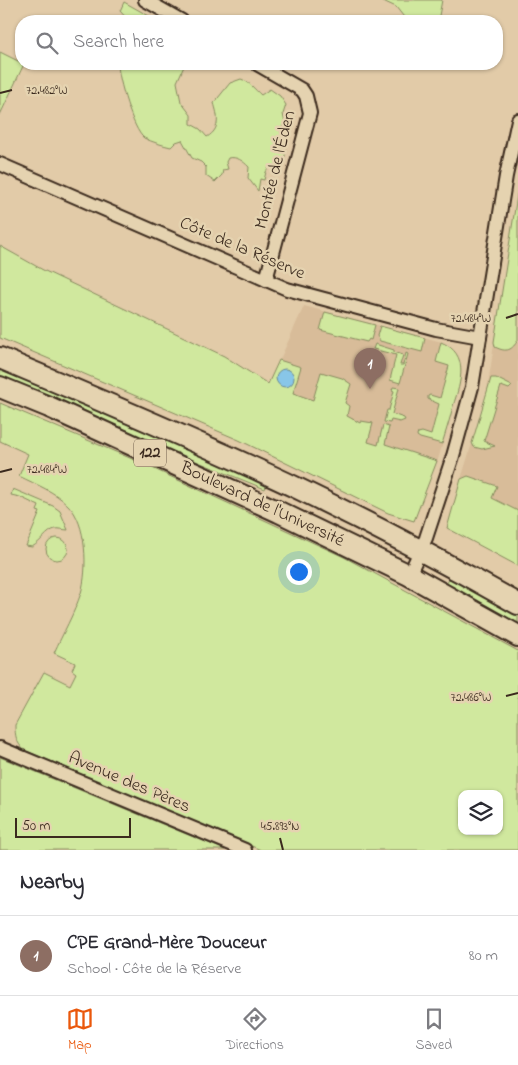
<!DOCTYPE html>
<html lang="en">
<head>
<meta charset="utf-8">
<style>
	:root { --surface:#fff; --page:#f2f2f3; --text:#2b2b33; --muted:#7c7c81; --line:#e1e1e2; --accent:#ea580c }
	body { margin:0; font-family:"Indie Flower",sans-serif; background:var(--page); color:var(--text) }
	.controls { position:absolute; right:15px; bottom:15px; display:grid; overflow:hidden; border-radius:10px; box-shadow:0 1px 4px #0004 }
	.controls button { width:45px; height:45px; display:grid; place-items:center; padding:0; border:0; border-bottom:1px solid var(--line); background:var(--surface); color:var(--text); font:25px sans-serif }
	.scale { position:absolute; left:15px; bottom:12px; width:116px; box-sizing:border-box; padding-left:5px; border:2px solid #3b2a1e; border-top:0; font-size:14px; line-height:18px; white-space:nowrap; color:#3b2a1e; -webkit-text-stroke:4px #e5d3b0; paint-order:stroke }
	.you { position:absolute; left:298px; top:571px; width:18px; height:18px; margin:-12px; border:4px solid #fff; border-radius:50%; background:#1a73e8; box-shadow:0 0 0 8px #1a73e833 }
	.badge { display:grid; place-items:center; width:32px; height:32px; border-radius:50%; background:var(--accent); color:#fff; font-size:16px; font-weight:700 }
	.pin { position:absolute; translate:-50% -41px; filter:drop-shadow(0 1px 2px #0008) }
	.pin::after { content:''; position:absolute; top:26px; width:18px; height:15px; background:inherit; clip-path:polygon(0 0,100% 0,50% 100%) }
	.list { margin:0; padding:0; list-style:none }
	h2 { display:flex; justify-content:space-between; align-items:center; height:65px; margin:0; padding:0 20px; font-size:21px }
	h2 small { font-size:16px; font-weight:400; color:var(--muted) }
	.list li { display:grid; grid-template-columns:32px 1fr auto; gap:15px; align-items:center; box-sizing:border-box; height:80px; padding:0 20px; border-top:1px solid var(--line) }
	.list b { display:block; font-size:19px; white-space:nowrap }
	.list p { margin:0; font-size:16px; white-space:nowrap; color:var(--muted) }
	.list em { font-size:16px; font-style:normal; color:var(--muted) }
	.icon { flex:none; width:28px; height:28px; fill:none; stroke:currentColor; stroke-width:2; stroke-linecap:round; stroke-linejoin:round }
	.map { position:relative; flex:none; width:518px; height:850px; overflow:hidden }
	.search { position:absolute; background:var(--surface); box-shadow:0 1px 4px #0004; left:15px; right:15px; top:15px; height:55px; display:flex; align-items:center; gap:12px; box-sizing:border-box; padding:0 18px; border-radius:20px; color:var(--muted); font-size:19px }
	.sheet { height:145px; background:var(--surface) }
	nav { display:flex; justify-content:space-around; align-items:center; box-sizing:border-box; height:70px; border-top:1px solid var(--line); background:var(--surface); font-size:14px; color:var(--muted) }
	nav a { display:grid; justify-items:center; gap:2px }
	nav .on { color:var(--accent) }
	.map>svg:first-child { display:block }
	.built { fill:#d8bc99 }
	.green { fill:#d0e89e; stroke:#86895e; fill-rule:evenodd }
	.water { fill:#88c6e8; stroke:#698897 }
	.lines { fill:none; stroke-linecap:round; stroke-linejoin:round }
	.street-casing { stroke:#3b2a1e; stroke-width:16 }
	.primary-casing { stroke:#3b2a1e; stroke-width:24 }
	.street { stroke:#e5d3b0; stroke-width:12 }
	.primary { stroke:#e5d3b0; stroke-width:20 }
	.ticks { fill:none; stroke:#3b2a1e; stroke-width:2 }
	.labels { text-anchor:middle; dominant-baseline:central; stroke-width:5; stroke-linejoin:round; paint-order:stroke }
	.shield { fill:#e5d3b0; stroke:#6e5d4a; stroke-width:1 }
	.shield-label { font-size:16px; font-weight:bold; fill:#3b2a1e }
	.street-label { font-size:18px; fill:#3b2a1e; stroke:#e5d3b0 }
	.ticks-label { font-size:12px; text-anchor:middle; fill:#3b2a1e; stroke:#e5d3b0; stroke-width:5; stroke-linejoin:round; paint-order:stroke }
</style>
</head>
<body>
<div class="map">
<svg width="518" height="850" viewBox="0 0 518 850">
	<rect width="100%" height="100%" fill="#e2cba8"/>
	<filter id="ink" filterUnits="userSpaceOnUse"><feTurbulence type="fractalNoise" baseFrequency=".02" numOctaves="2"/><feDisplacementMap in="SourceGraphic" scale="10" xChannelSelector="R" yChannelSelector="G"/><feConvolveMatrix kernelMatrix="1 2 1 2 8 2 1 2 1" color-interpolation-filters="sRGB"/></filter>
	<g filter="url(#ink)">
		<g class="built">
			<path d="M304,306L442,342L456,353L461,369L460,384L437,463L357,439L269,384Z"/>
			<path d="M498,318L518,327V511L492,498L497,486L464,477L461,479L486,398Z"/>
		</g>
		<g class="green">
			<path d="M381,0H442L438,21H407L396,7Z"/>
			<path d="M124,2L158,21H129L120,11Z"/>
			<path d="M0,52L24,64L0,115Z"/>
			<path d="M118,64H185L177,82L181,102L191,115V124L200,129L207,137C221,129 218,116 214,103L230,83L241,79C250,82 254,89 261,95L270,89L280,96L286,105L283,114L285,123L280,130C287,143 289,158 277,169L270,166L266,172L264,180L260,179L258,191L248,178L249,167C243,161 237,156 228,158L226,162L228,169L223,170L222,175L215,182L206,176V167L201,162L192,158L182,140L176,142L171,147C162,145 152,142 144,138C133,130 118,78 118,64Z"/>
			<path d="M518,189V340C512,350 507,353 495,347L494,342Z"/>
			<path d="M0,246L43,270L224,356L268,384L279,360L301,367L293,393L313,400L321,372L342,378L351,384L345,403L349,406L347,416L360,423L361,421L373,423L368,442L378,445L383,425L389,427L385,444L437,461L414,521L388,513L239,440L0,338Z"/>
			<path d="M325,312L375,325L371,340L369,339L367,342L320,330Z"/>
			<path d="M380,326L425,338L422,352L380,341L377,336Z"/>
			<path d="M441,342C470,354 461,382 453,406C450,419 446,431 442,444L420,438L417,436L418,433L422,432L431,435L439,404L428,399V396L430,395L440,398L449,366L436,362Z"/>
			<path d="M375,344L394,350V352L403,355L400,365H403L406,353L408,354L400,383L390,380L396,355L373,349Z"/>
			<path d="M0,368L175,442L267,484L265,489C175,454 89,414 0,378Z"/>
			<path d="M491,378H496L512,386L509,389L501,386L484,441L495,446L482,449L474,447L472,443Z"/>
			<path d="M393,387L399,388L392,414L404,418L405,420L400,422L391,420L390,423L384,422L387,410H389L394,391L392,390Z"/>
			<path d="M0,403L137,461L344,557L518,651V850H261L24,750C16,742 15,736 15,725L44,672L70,685L76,673L72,670L75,663L54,653C63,633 74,614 81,593C88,570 87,523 68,505C54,491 37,485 19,476L28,454L0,441ZM462,794H499V831H462Z"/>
			<path d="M468,476L497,486L492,498L518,511V566L447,528L461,479Z"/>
			<path d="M13,489L53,506L60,511L68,530C64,530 59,528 55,529C47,531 41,542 32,547L26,546L40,512L37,511L39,506L20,497L11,495Z"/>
			<circle cx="57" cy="549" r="11"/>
			<path d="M451,577L518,614V624L446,584Z"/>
			<path d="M0,757L225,850H0Z"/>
		</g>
		<circle class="water" cx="285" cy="378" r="9"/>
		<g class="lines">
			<defs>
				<g id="street">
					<path d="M145,0L182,21"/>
					<path d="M257,64L302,90L306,96L310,113L266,280"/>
					<path d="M0,164L287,289L436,329L480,337"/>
					<path d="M409,575L426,538L453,456L472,387L506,176L518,120"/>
					<path d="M0,748L245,850"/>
				</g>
				<g id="primary">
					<path d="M0,358C99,400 200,442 297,488C372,524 446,563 518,604"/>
					<path d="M0,387L49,407L279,512L409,575L518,636"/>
				</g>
			</defs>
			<use href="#street" class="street-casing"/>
			<use href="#primary" class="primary-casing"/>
			<use href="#street" class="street"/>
			<use href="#primary" class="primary"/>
		</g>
	</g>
	<path class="ticks" d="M0,93L12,90M506,318L518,314M0,472L12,469M506,696L518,693M280,838L283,850"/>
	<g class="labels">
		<rect class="shield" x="134" y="439.5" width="32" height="27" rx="4"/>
		<g class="shield-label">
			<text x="150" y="453">122</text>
		</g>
		<g class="street-label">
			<text transform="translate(276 170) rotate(-76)">Montée de l'Éden</text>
			<text transform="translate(242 249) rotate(23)">Côte de la Réserve</text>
			<text transform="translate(262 505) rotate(25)">Boulevard de l'Université</text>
			<text transform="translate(129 783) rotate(23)">Avenue des Pères</text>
		</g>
	</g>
	<g class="ticks-label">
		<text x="47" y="94">72.482°W</text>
		<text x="471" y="322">72.484°W</text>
		<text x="47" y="473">72.484°W</text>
		<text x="471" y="701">72.486°W</text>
		<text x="280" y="830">45.893°N</text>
	</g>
</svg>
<div class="controls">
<button><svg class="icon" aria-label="layers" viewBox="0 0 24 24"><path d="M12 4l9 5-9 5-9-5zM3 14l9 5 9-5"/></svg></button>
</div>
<div class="scale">50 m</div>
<div class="you"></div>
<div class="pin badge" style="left:370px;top:389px;background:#8d6e63">1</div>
<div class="search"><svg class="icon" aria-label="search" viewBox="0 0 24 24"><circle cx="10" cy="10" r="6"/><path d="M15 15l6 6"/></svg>Search here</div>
</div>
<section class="sheet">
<h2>Nearby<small></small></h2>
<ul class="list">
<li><span class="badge" style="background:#8d6e63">1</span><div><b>CPE Grand-Mère Douceur</b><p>School · Côte de la Réserve</p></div><em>80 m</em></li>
</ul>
</section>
<nav>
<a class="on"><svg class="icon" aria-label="map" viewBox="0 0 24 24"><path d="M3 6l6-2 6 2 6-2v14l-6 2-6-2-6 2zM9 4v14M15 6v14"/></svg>Map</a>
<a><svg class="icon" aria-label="directions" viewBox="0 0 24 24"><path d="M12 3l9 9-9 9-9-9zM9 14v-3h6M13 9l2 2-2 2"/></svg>Directions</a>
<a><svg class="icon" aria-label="saved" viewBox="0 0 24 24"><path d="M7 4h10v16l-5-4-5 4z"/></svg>Saved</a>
</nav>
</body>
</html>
